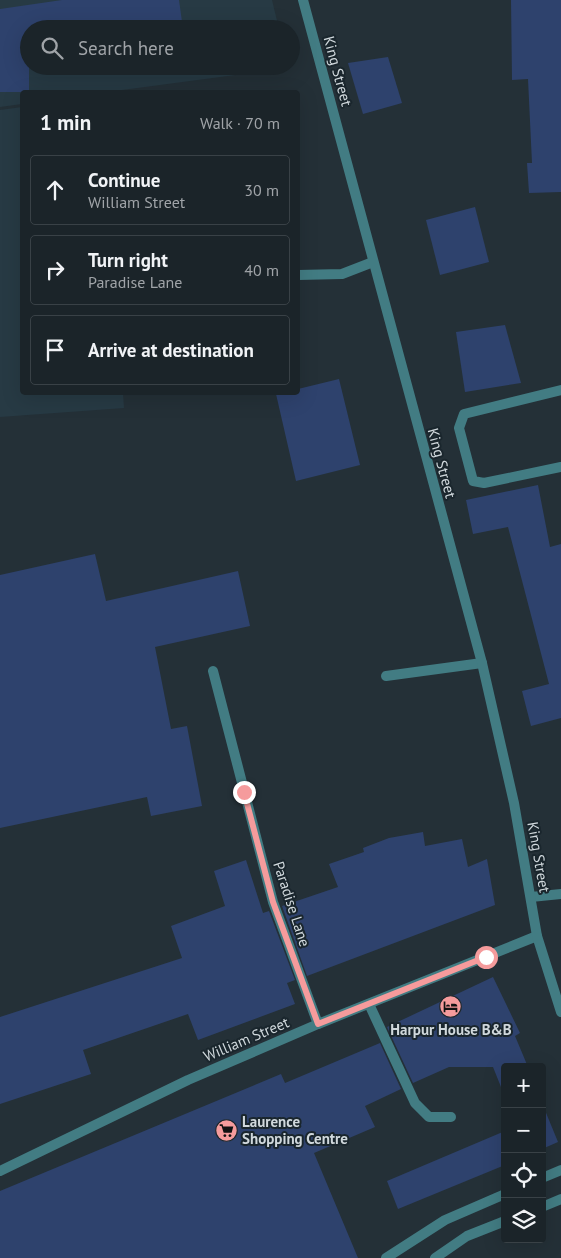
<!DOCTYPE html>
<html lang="en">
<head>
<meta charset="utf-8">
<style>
	:root { --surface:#1b2429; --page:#283035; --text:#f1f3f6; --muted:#a0a4a8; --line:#394146 }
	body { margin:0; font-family:"PT Sans",sans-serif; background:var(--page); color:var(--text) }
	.controls { position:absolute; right:15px; bottom:15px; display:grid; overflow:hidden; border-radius:5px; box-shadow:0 5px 20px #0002 }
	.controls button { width:45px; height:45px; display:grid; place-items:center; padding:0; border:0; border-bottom:1px solid var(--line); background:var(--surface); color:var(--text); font:25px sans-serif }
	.stop { position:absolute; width:15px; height:15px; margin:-11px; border:4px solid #f59b9c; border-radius:50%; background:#fff }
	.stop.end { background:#f59b9c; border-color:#fff; box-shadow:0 1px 5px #0008 }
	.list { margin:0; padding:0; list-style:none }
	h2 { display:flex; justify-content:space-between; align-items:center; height:65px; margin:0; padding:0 20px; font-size:21px }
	h2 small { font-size:16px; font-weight:400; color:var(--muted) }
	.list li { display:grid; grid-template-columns:32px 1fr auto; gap:15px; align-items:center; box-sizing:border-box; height:70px; margin:0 10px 10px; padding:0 10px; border:1px solid var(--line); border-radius:5px }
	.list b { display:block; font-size:19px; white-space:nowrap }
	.list p { margin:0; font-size:16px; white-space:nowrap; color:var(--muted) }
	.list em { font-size:16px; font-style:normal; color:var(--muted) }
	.icon { flex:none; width:28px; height:28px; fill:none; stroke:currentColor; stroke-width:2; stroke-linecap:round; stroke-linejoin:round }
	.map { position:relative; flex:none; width:561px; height:1258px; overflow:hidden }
	.search { position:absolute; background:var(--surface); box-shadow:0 5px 20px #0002; left:20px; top:20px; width:280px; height:55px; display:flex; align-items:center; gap:12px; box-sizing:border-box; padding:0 18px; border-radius:28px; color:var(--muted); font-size:19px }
	.panel { position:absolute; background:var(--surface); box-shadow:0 5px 20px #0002; left:20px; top:90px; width:280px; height:305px; border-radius:5px }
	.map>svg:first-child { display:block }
	.built { fill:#273a44 }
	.building { fill:#2e426d }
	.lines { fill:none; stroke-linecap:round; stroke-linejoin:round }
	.service { stroke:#427c83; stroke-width:10 }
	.minor { stroke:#427c83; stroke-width:10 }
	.tertiary { stroke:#427c83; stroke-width:10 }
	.route { stroke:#f59b9c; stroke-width:6 }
	.labels { text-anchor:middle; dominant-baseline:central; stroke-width:4; stroke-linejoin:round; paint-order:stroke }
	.street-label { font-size:15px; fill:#d0d8dc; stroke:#1a262d }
	.poi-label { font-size:15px; font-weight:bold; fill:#d0d8dc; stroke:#1a262d }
</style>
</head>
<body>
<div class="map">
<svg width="561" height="1258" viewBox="0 0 561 1258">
	<rect width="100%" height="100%" fill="#243037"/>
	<g class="built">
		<path d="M0,0H272L279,29H29V66L288,68L107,92H22V104L0,107Z"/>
		<path d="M22,107V392L123,393L124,408L0,417V110Z"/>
	</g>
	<g class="building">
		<path d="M62,0H179L183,29H29V92H0V9Z"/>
		<path d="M511,0H561V192L529,193L527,163H532L528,79L512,80Z"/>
		<path d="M388,57L402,103L363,114L348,63Z"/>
		<path d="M475,207L489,262L440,275L426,220Z"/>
		<path d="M505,325L521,383L465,392L456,332Z"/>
		<path d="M339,379L360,465L296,481L276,394L298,392V389Z"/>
		<path d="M538,485L550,547L561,544V718L531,726L522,691L549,684L508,527L473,534L466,500Z"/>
		<path d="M95,554L106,601L238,571L250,626L155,647L171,729L187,726L202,806L151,816L147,797L0,828V575Z"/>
		<path d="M423,832L425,846L462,839L468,867L487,859L495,905L307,976L282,906L338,887L329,864L364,852L363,848L389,838Z"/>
		<path d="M246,860L263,913L269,911L295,980L287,983L295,1004L198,1040L188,1014L83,1050L91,1074L0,1104V1017L182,958L171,926L225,906L214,871Z"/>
		<path d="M493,977L520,1033L515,1036L528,1067H505V1097L493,1067H449L413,1083L387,1027Z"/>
		<path d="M380,1043L401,1089L365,1106L375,1127L314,1153L358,1258H0V1191L281,1074L285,1083Z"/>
		<path d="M542,1103L558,1142L542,1149Z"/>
		<path d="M505,1131V1165L398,1209L387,1181Z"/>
	</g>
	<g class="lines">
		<g class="service">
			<path d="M298,275L342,274L373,262"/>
			<path d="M561,390L464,414L459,428L473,481L484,483L561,467"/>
			<path d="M386,676L482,663"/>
			<path d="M369,1004L415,1103L429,1117H451"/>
			<path d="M542,1178L561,1170"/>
			<path d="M542,1207L561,1199"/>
			<path d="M386,1258L445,1220L505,1194"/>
			<path d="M435,1258L467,1236L505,1221"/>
		</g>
		<g class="minor">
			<path d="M213,671L273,902L318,1024"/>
			<path d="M531,897L561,894"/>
			<path d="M0,1171L188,1080L318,1024L537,936"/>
		</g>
		<path class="tertiary" d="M303,0L482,663L514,803L537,936L561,1012"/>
	</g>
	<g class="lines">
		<path class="route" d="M244,792L273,902L318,1024L486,957"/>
	</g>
	<defs>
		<symbol id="hotel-disc" viewBox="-11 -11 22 22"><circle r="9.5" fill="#f59b9c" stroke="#1a262d"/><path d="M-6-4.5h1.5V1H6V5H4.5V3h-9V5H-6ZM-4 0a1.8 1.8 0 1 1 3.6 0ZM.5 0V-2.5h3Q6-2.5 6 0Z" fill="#111"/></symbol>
		<symbol id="supermarket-disc" viewBox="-11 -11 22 22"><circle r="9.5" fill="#f59b9c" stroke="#1a262d"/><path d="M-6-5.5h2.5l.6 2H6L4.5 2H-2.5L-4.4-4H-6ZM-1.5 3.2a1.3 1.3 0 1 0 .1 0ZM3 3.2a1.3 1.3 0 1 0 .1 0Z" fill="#111"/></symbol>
	</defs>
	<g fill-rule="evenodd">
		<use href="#hotel-disc" x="438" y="994" width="25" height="25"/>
		<use href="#supermarket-disc" x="214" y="1118" width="25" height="25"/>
	</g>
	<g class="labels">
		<g class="street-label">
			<text transform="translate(338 71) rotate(75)">King Street</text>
			<text transform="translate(442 463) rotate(75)">King Street</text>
			<text transform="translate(539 857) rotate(80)">King Street</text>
			<text transform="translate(292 904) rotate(72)">Paradise Lane</text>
			<text transform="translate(246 1039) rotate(-23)">William Street</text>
		</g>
		<g class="poi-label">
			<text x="451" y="1029">Harpur House B&amp;B</text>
			<text x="242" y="1121" text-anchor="start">Laurence<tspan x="242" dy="17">Shopping Centre</tspan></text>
		</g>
	</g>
</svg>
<div class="controls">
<button>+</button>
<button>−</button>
<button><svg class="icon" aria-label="locate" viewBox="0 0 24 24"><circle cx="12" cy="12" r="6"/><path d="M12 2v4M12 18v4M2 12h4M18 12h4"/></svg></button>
<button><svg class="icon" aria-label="layers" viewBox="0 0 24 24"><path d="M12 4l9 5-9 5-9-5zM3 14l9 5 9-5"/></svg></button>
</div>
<div class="stop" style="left:486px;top:957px"></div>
<div class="stop end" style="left:244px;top:792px"></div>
<div class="search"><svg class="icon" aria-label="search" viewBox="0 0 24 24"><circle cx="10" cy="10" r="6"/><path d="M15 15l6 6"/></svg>Search here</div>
<section class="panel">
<h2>1 min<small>Walk · 70 m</small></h2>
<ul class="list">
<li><svg class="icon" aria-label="ahead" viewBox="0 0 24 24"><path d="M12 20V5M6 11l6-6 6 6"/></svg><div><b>Continue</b><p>William Street</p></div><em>30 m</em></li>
<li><svg class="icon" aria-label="right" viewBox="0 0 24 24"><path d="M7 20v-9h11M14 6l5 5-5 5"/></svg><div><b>Turn right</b><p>Paradise Lane</p></div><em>40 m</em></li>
<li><svg class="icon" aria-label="arrive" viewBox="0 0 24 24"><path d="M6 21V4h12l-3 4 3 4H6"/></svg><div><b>Arrive at destination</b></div></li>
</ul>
</section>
</div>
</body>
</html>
